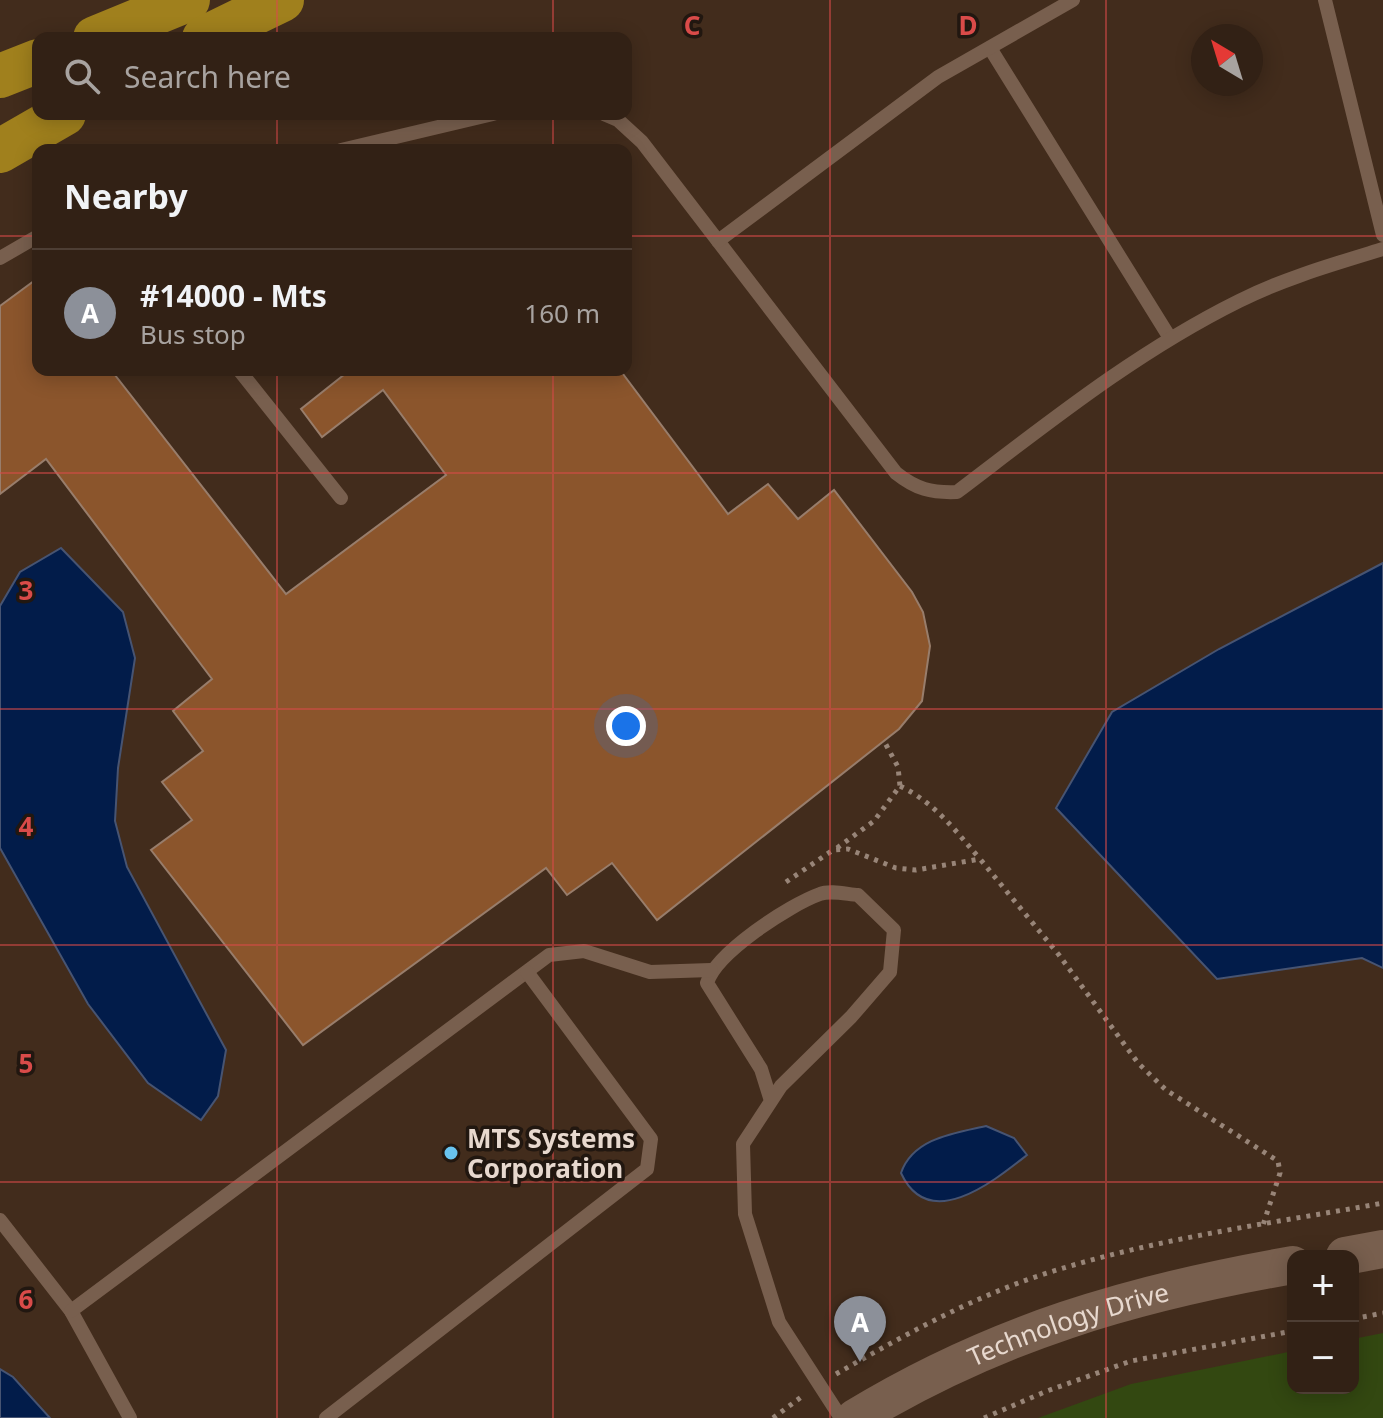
<!DOCTYPE html>
<html lang="en">
<head>
<meta charset="utf-8">
<style>
	:root { --surface:#322115; --page:#3d2e22; --text:#f1f3f6; --muted:#a8a3a0; --line:#4d3e34; --accent:#8c9099 }
	body { margin:0; font-family:"Noto Sans",sans-serif; background:var(--page); color:var(--text) }
	.controls { position:absolute; right:24px; bottom:24px; display:grid; overflow:hidden; border-radius:16px; box-shadow:0 4px 20px #0003 }
	.controls button { width:72px; height:72px; display:grid; place-items:center; padding:0; border:0; border-bottom:2px solid var(--line); background:var(--surface); color:var(--text); font:40px sans-serif }
	.compass { position:absolute; left:1191px; top:24px; width:72px; height:72px; border-radius:50%; background:var(--surface); box-shadow:0 4px 20px #0003; rotate:322deg }
	.you { position:absolute; left:626px; top:726px; width:28px; height:28px; margin:-20px; border:6px solid #fff; border-radius:50%; background:#1a73e8; box-shadow:0 0 0 12px #1a73e833 }
	.badge { display:grid; place-items:center; width:52px; height:52px; border-radius:50%; background:var(--accent); color:#fff; font-size:26px; font-weight:700 }
	.pin { position:absolute; translate:-50% -66px; filter:drop-shadow(0 2px 4px #0008) }
	.pin::after { content:''; position:absolute; top:42px; width:28px; height:24px; background:inherit; clip-path:polygon(0 0,100% 0,50% 100%) }
	.list { margin:0; padding:0; list-style:none }
	h2 { display:flex; justify-content:space-between; align-items:center; height:104px; margin:0; padding:0 32px; font-size:34px }
	h2 small { font-size:26px; font-weight:400; color:var(--muted) }
	.list li { display:grid; grid-template-columns:52px 1fr auto; gap:24px; align-items:center; box-sizing:border-box; height:128px; padding:0 32px; border-top:2px solid var(--line) }
	.list b { display:block; font-size:30px; white-space:nowrap }
	.list p { margin:0; font-size:26px; white-space:nowrap; color:var(--muted) }
	.list em { font-size:26px; font-style:normal; color:var(--muted) }
	.icon { flex:none; width:44px; height:44px; fill:none; stroke:currentColor; stroke-width:2; stroke-linecap:round; stroke-linejoin:round }
	.map { position:relative; flex:none; width:1383px; height:1418px; overflow:hidden }
	.search { position:absolute; background:var(--surface); box-shadow:0 4px 20px #0003; left:32px; top:32px; width:600px; height:88px; display:flex; align-items:center; gap:20px; box-sizing:border-box; padding:0 28px; border-radius:16px; color:var(--muted); font-size:30px }
	.panel { position:absolute; background:var(--surface); box-shadow:0 4px 20px #0003; left:32px; top:144px; width:600px; height:232px; border-radius:16px }
	.map>svg:first-child { display:block }
	.green { fill:#334811 }
	.water { fill:#021c4a; stroke:#475472; stroke-width:2 }
	.building { fill:#8b552c; stroke:#987d6b; stroke-width:2 }
	.lines { fill:none; stroke-linecap:round; stroke-linejoin:round }
	.path { stroke:#988578; stroke-width:5; stroke-dasharray:4 6; stroke-linecap:butt }
	.service { stroke:#785f4e; stroke-width:14 }
	.tertiary { stroke:#785f4e; stroke-width:38 }
	.motorway { stroke:#a0801d; stroke-width:44 }
	.grid { fill:none; stroke:#d94b49; stroke-width:2; stroke-opacity:0.55 }
	.poi-dot { fill:#68c4f0; stroke:#211710; stroke-width:3 }
	.labels { text-anchor:middle; dominant-baseline:central; stroke-width:7; stroke-linejoin:round; paint-order:stroke }
	.poi-label { font-size:26px; font-weight:bold; fill:#e7d8ce; stroke:#211710; text-anchor:start }
	.street-label { font-size:26px; fill:#e7d8ce; stroke:#211710 }
	.grid-label { font-size:26px; text-anchor:middle; font-weight:bold; fill:#d94b49; stroke:#211710; stroke-width:7; stroke-linejoin:round; paint-order:stroke }
</style>
</head>
<body>
<div class="map">
<svg width="1383" height="1418" viewBox="0 0 1383 1418">
	<rect width="100%" height="100%" fill="#422c1c"/>
	<path class="green" d="M1383,1333V1418H1038L1131,1384L1293,1351V1388H1353V1339Z"/>
	<g class="water">
		<path d="M61,548L123,612L135,658L118,768L115,821L127,867L226,1050L218,1096L201,1120L148,1083L88,1004L0,848V606L20,572Z"/>
		<path d="M1383,563V968L1362,958L1217,979L1056,808L1112,712L1219,649Z"/>
		<path d="M986,1126L1014,1138L1027,1155C994,1181 929,1234 901,1173C913,1138 955,1133 986,1126Z"/>
		<path d="M0,1369L13,1377L50,1418H0Z"/>
	</g>
	<path class="building" d="M38,278V370H111L286,594L446,475L383,390L322,437L301,409L350,370H620L728,514L768,484L798,519L834,490L912,592L923,612L930,646L922,701L899,729L657,920L612,863L567,895L546,868L303,1045L151,850L192,820L162,782L203,751L173,711L212,679L46,459L0,494V306Z"/>
	<g class="lines">
		<g class="path">
			<path d="M900,786C935,803 955,830 980,859"/>
			<path d="M837,848L874,821L900,786L898,767L884,741"/>
			<path d="M786,882L833,850L848,849L896,868L916,870L980,859L1059,955L1138,1063L1166,1090L1278,1161L1280,1173L1263,1225"/>
			<path d="M1353,1319L1383,1313"/>
			<path d="M836,1374C901,1337 967,1300 1038,1276C1150,1239 1268,1224 1383,1203"/>
			<path d="M773,1418L804,1395"/>
			<path d="M984,1418L1047,1391L1131,1361L1293,1331"/>
		</g>
		<g class="service">
			<path d="M1325,0L1383,235"/>
			<path d="M990,48L1170,338"/>
			<path d="M604,114L618,120L642,142L896,473C916,489 931,493 957,492C1048,423 1136,352 1239,301C1285,278 1334,264 1383,249"/>
			<path d="M341,150L493,114"/>
			<path d="M718,241L938,77L1073,0"/>
			<path d="M0,258L38,236"/>
			<path d="M239,370L341,498"/>
			<path d="M771,1101L761,1069L707,983C716,953 789,905 820,894C830,890 846,894 858,895L894,930L890,972L851,1017L781,1086L743,1144L745,1214L779,1322L841,1418"/>
			<path d="M0,1220L71,1311L130,1418"/>
			<path d="M71,1311L549,955L584,951L650,972L711,970"/>
			<path d="M326,1418L647,1169L651,1139L527,972"/>
		</g>
		<g class="tertiary">
			<path d="M1345,1256L1383,1249"/>
			<path id="s1" d="M855,1418C995,1333 1132,1293 1293,1265"/>
		</g>
		<g class="motorway">
			<path d="M95,38L188,0"/>
			<path d="M204,38L282,0"/>
			<path d="M0,76L38,61"/>
			<path d="M0,151L64,114"/>
		</g>
	</g>
	<path class="grid" d="M277,0V38M553,0V38M830,0V1418M1106,0V1418M277,114V150M553,114V150M0,236H38M626,236H1383M277,370V1418M553,370V1418M0,473H1383M0,709H1383M0,945H1383M0,1182H1383"/>
	<circle class="poi-dot" cx="451" cy="1153" r="8"/>
	<g class="labels">
		<g class="poi-label">
			<text x="467" y="1138">MTS Systems<tspan x="467" dy="30">Corporation</tspan></text>
		</g>
		<g class="street-label">
			<text stroke="none"><textPath href="#s1" startOffset="234">Technology Drive</textPath></text>
		</g>
	</g>
	<g class="grid-label">
		<text x="692" y="35">C</text>
		<text x="968" y="35">D</text>
		<text x="26" y="600">3</text>
		<text x="26" y="836">4</text>
		<text x="26" y="1073">5</text>
		<text x="26" y="1309">6</text>
	</g>
</svg>
<div class="controls">
<button>+</button>
<button>−</button>
</div>
<svg class="compass" viewBox="-18 -18 36 36"><path d="M0-13l5 13h-10z" fill="#e53935"/><path d="M0 13l5-13h-10z" fill="#a8a3a0"/></svg>
<div class="you"></div>
<div class="pin badge" style="left:860px;top:1362px">A</div>
<div class="search"><svg class="icon" aria-label="search" viewBox="0 0 24 24"><circle cx="10" cy="10" r="6"/><path d="M15 15l6 6"/></svg>Search here</div>
<section class="panel">
<h2>Nearby<small></small></h2>
<ul class="list">
<li><span class="badge">A</span><div><b>#14000 - Mts</b><p>Bus stop</p></div><em>160 m</em></li>
</ul>
</section>
</div>
</body>
</html>
